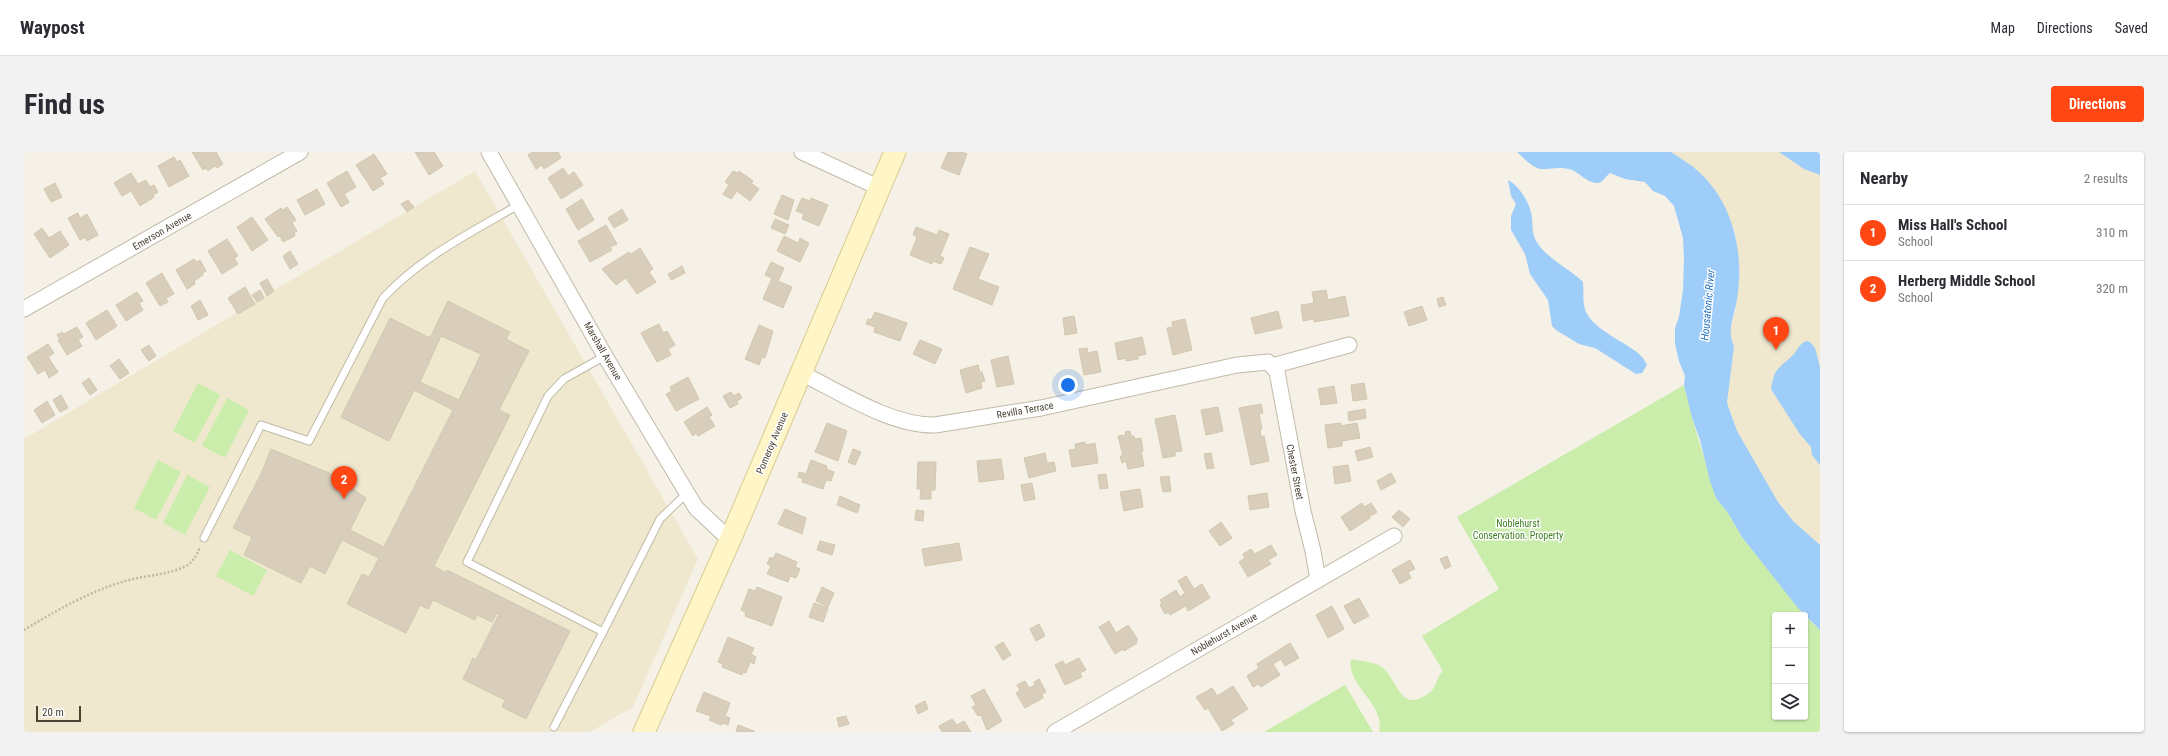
<!DOCTYPE html>
<html lang="en">
<head>
<meta charset="utf-8">
<style>
	:root { --surface:#fff; --page:#f2f2f3; --text:#2b2b33; --muted:#7c7c81; --line:#e1e1e2; --accent:#ff4613 }
	body { margin:0; font-family:"Roboto Condensed",sans-serif; background:var(--page); color:var(--text) }
	.controls { position:absolute; right:12px; bottom:12px; display:grid; overflow:hidden; border-radius:4px; box-shadow:0 1px 3px #0004 }
	.controls button { width:36px; height:36px; display:grid; place-items:center; padding:0; border:0; border-bottom:1px solid var(--line); background:var(--surface); color:var(--text); font:20px sans-serif }
	.scale { position:absolute; left:12px; bottom:10px; width:45px; box-sizing:border-box; padding-left:4px; border:2px solid #494235; border-top:0; font-size:11px; line-height:14px; white-space:nowrap; color:#494235; -webkit-text-stroke:3px #fff; paint-order:stroke }
	.you { position:absolute; left:1044px; top:233px; width:14px; height:14px; margin:-10px; border:3px solid #fff; border-radius:50%; background:#1a73e8; box-shadow:0 0 0 6px #1a73e833 }
	.badge { display:grid; place-items:center; width:26px; height:26px; border-radius:50%; background:var(--accent); color:#fff; font-size:13px; font-weight:700 }
	.pin { position:absolute; translate:-50% -33px; filter:drop-shadow(0 1px 2px #0008) }
	.pin::after { content:''; position:absolute; top:21px; width:14px; height:12px; background:inherit; clip-path:polygon(0 0,100% 0,50% 100%) }
	.list { margin:0; padding:0; list-style:none }
	h2 { display:flex; justify-content:space-between; align-items:center; height:52px; margin:0; padding:0 16px; font-size:17px }
	h2 small { font-size:13px; font-weight:400; color:var(--muted) }
	.list li { display:grid; grid-template-columns:26px 1fr auto; gap:12px; align-items:center; box-sizing:border-box; height:56px; padding:0 16px; border-top:1px solid var(--line) }
	.list b { display:block; font-size:15px; white-space:nowrap }
	.list p { margin:0; font-size:13px; white-space:nowrap; color:var(--muted) }
	.list em { font-size:13px; font-style:normal; color:var(--muted) }
	.icon { flex:none; width:22px; height:22px; fill:none; stroke:currentColor; stroke-width:2; stroke-linecap:round; stroke-linejoin:round }
	.map { position:relative; flex:none; width:1796px; height:580px; overflow:hidden; border-radius:4px }
	header { display:flex; align-items:center; gap:24px; box-sizing:border-box; height:56px; padding:0 20px; background:var(--surface); border-bottom:1px solid var(--line) }
	header strong { font-size:19px }
	nav { display:flex; gap:22px; margin-inline-start:auto; font-size:14px }
	.intro { display:flex; align-items:center; justify-content:space-between; box-sizing:border-box; height:96px; padding:0 24px }
	h1 { margin:0; font-size:28px }
	.button { padding:10px 18px; border-radius:4px; background:var(--accent); color:#fff; font-size:14px; font-weight:700 }
	main { display:flex; gap:24px; padding:0 24px }
	aside { flex:1; background:var(--surface); border-radius:4px; box-shadow:0 1px 3px #0004 }
	.map>svg:first-child { display:block }
	.education { fill:#efe8cf }
	.green { fill:#cbedab }
	.water { fill:#9dcdf8 }
	.building { fill:#d8cebb; stroke:#d3c7ad; fill-rule:evenodd }
	.lines { fill:none; stroke-linecap:round; stroke-linejoin:round }
	.lane-casing { stroke:#c1baa8; stroke-width:9 }
	.street-casing { stroke:#c1baa8; stroke-width:17 }
	.secondary-casing { stroke:#d9cb91; stroke-width:23 }
	.path { stroke:#c5b898; stroke-width:2.5; stroke-dasharray:2 2; stroke-linecap:butt }
	.lane { stroke:#fff; stroke-width:7 }
	.street { stroke:#fff; stroke-width:15 }
	.secondary { stroke:#fff5c6; stroke-width:21 }
	.labels { text-anchor:middle; dominant-baseline:central; stroke-width:3; stroke-linejoin:round; paint-order:stroke }
	.street-label { font-size:10px; fill:#494235; stroke:#fff }
	.park-label { font-size:10px; fill:#3f8122; stroke:#fff }
	.water-label { font-size:11px; font-style:italic; fill:#2373c0; stroke:#fff }
</style>
</head>
<body>
<header>
<strong>Waypost</strong>
<nav><a>Map</a><a>Directions</a><a>Saved</a></nav>
</header>
<div class="intro"><h1>Find us</h1><a class="button">Directions</a></div>
<main>
<div class="map">
<svg width="1796" height="580" viewBox="0 0 1796 580">
	<rect width="100%" height="100%" fill="#f5f1e6"/>
	<g class="education">
		<path d="M1647,0H1796V393L1769,369L1754,350L1713,279L1703,251L1710,194L1706,187V175L1712,158L1713,98L1711,79L1668,14Z"/>
		<path d="M451,19L674,407L609,555L566,580H0V287Z"/>
	</g>
	<g class="green">
		<path d="M174,231L196,243L171,291L149,279Z"/>
		<path d="M1660,233L1668,266L1692,346L1704,361L1718,385L1780,463H1751V565H1781V464L1796,478V580H1355C1362,552 1322,534 1327,507C1336,509 1353,510 1359,516C1375,530 1376,561 1404,542C1412,538 1412,525 1419,519L1398,484L1475,437L1433,365Z"/>
		<path d="M203,246L225,258L201,306L178,294Z"/>
		<path d="M134,308L157,320L132,368L110,356Z"/>
		<path d="M163,323L186,335L161,383L139,371Z"/>
		<path d="M206,398L243,418L229,444L192,424Z"/>
		<path d="M1321,533L1349,580H1240Z"/>
	</g>
	<g class="water">
		<path d="M1493,0H1647C1654,5 1661,9 1668,14C1708,45 1721,99 1713,147C1711,163 1702,178 1710,194L1703,251L1713,279L1754,350L1769,369L1796,393V478L1774,456L1718,385L1704,361L1692,346L1686,329L1676,288L1668,266L1660,233L1661,224L1655,209L1651,192V176L1655,165L1659,138L1660,106L1659,86L1650,54L1641,44L1629,39L1621,30L1601,27L1586,21C1582,24 1578,32 1572,31C1562,30 1556,21 1548,18C1537,14 1529,17 1518,17C1509,17 1499,5 1493,0Z"/>
		<path d="M1755,0H1796V23L1780,17Z"/>
		<path d="M1484,28C1496,34 1507,53 1508,66C1509,71 1508,79 1510,84C1516,103 1545,116 1559,130C1560,140 1558,151 1562,160C1575,185 1616,193 1623,213L1618,221L1612,222L1571,196L1555,192L1532,178L1528,174L1524,148L1506,122L1501,102L1487,78V64L1492,52L1487,44Z"/>
		<path d="M1782,189L1786,190L1791,196L1796,215V313L1788,303L1787,295L1775,281L1747,237C1751,214 1754,218 1769,203C1774,198 1774,193 1782,189Z"/>
	</g>
	<g class="building">
		<path d="M168,0H192L199,12L193,16L191,14L184,19L182,16L179,18Z"/>
		<path d="M391,0H410L419,14L405,23Z"/>
		<path d="M509,0H534L537,6L520,17L518,13L512,17L504,3Z"/>
		<path d="M924,0H938L943,2L935,23L917,16Z"/>
		<path d="M350,2L363,22L356,26L360,32L349,39L332,13Z"/>
		<path d="M150,5L153,10L156,8L165,24L145,35L134,14Z"/>
		<path d="M539,16L544,24L550,20L559,33L537,47L524,26Z"/>
		<path d="M323,19L332,35L320,42L325,50L317,55L303,31Z"/>
		<path d="M709,19L713,21L715,19L729,29L727,31L735,37L726,49L713,39L707,47L699,42L705,33L701,30Z"/>
		<path d="M107,21L114,32L122,28L126,35L130,33L134,40L129,43L130,45L116,54L107,39L98,44L90,31Z"/>
		<path d="M31,31L38,45L27,50L20,37Z"/>
		<path d="M293,37L301,52L281,63L273,48Z"/>
		<path d="M758,43L770,48L764,68L750,62Z"/>
		<path d="M778,46L786,49L787,46L804,53L795,74L778,67L780,62L772,59Z"/>
		<path d="M558,47L570,68L554,78L542,57Z"/>
		<path d="M384,48L390,55L383,60L377,52Z"/>
		<path d="M263,55L272,68L268,71L273,79L270,81L271,84L259,90L256,84L254,85L241,67L257,56L259,58Z"/>
		<path d="M598,57L604,68L590,76L584,66Z"/>
		<path d="M54,61L56,66L63,62L74,83L63,89L61,85L56,88L44,66Z"/>
		<path d="M228,65L244,88L228,99L213,75Z"/>
		<path d="M751,67L765,73L761,82L747,76Z"/>
		<path d="M582,73L593,92L586,95L588,98L566,110L554,89Z"/>
		<path d="M892,75L913,83L915,78L925,82L916,104L920,106L917,112L909,109L908,112L886,103L893,85L889,83Z"/>
		<path d="M18,76L25,86L36,79L45,93L26,106L10,82Z"/>
		<path d="M760,84L774,91L776,86L785,91L776,110L753,99Z"/>
		<path d="M203,87L214,104L210,106L214,112L198,122L184,99Z"/>
		<path d="M946,95L965,102L954,127L975,135L968,153L929,137Z"/>
		<path d="M616,96L629,117L625,120L632,130L613,142L602,126L592,133L578,117L605,100L607,102Z"/>
		<path d="M266,99L274,112L266,117L259,104Z"/>
		<path d="M170,107L172,110L176,108L182,119L178,121L179,123L170,129L171,132L163,137L152,118Z"/>
		<path d="M747,110L760,116L754,129L768,135L759,156L739,147L748,126L741,123Z"/>
		<path d="M658,114L661,121L647,128L644,122Z"/>
		<path d="M138,121L150,142L142,146L144,150L136,154L122,131Z"/>
		<path d="M243,127L250,139L243,144L236,131Z"/>
		<path d="M221,135L231,152L214,162L204,146Z"/>
		<path d="M236,138L240,146L233,150L228,143Z"/>
		<path d="M1302,138L1304,148L1321,144L1325,164L1290,170V167L1279,169L1277,153L1290,151L1288,140Z"/>
		<path d="M113,140L119,149L115,151L119,158L102,169L92,153Z"/>
		<path d="M1419,145L1422,153L1415,155L1413,147Z"/>
		<path d="M176,148L184,163L174,168L167,154Z"/>
		<path d="M424,149L486,180L482,187L505,199L475,258L486,263L410,414L422,421L423,418L546,479L502,567L478,555L481,548L439,527L449,506L452,508L475,462L473,461L468,470L453,463L451,468L409,448L404,457L396,453L382,481L323,452L338,422L345,425L355,406L318,388L301,422L286,414L277,431L220,403L228,385L209,376L237,322L247,297L305,321L342,346L326,378L360,395L429,258L390,238L365,289L317,265L366,166L406,186ZM417,184L457,202L435,248L396,230Z"/>
		<path d="M1398,154L1403,168L1385,174L1380,160Z"/>
		<path d="M83,158L93,174L72,188L62,171Z"/>
		<path d="M1254,159L1258,176L1231,182L1227,166Z"/>
		<path d="M851,160L883,171L876,189L850,180L851,175L842,172L844,167L847,168Z"/>
		<path d="M1050,164L1053,181L1041,183L1039,166Z"/>
		<path d="M1161,167L1168,198L1149,203L1143,176L1149,175L1148,170Z"/>
		<path d="M635,172L639,181L643,179L651,193L644,197L647,203L633,210L617,181Z"/>
		<path d="M735,173L749,179L741,206L738,205L735,213L721,207Z"/>
		<path d="M53,175L59,185L54,188L58,194L43,203L34,188L36,187L33,183L38,180L40,182Z"/>
		<path d="M1118,185L1122,202L1114,204V207L1102,209L1101,206L1094,208L1091,191Z"/>
		<path d="M896,188L918,197L911,212L889,202Z"/>
		<path d="M24,192L30,201L24,205L34,220L25,226L21,218L14,222L3,205Z"/>
		<path d="M125,193L132,204L125,209L117,198Z"/>
		<path d="M1063,196L1064,201L1073,199L1077,220L1060,223L1055,197Z"/>
		<path d="M984,204L990,232L973,235L967,208Z"/>
		<path d="M95,207L105,221L96,227L86,214Z"/>
		<path d="M954,213L956,220H958L961,229L957,230L958,236L942,241L936,218Z"/>
		<path d="M664,225L675,247L652,259L642,242L648,239L646,235Z"/>
		<path d="M65,226L73,238L66,243L58,231Z"/>
		<path d="M1340,231L1343,247L1329,249L1327,233Z"/>
		<path d="M1310,234L1313,251L1297,253L1294,237Z"/>
		<path d="M707,240L709,244L715,241L718,246L713,249L714,252L706,256L699,244Z"/>
		<path d="M37,243L44,256L36,260L29,248Z"/>
		<path d="M23,249L31,263L18,271L10,258Z"/>
		<path d="M1237,252L1239,261L1235,262L1238,277H1236L1237,285L1240,284L1245,309L1227,313L1215,256Z"/>
		<path d="M683,255L688,263L685,265L691,274L674,284L672,281L669,284L660,270Z"/>
		<path d="M1194,255L1199,279L1182,283L1177,258Z"/>
		<path d="M1341,257L1342,266L1325,269L1324,260Z"/>
		<path d="M1151,263L1158,299L1151,300V304L1139,306L1131,267Z"/>
		<path d="M803,271L823,279L814,309L791,300Z"/>
		<path d="M1317,271V274L1333,271L1336,286L1318,289V294L1304,296L1301,273Z"/>
		<path d="M1106,279L1107,284H1110L1111,287L1117,286L1119,299H1117L1120,314L1104,317L1102,309L1098,311L1096,304H1099L1094,284L1102,283L1101,280Z"/>
		<path d="M1061,290L1062,293L1071,291L1074,311L1048,315L1045,298L1052,297L1051,292Z"/>
		<path d="M1346,295L1349,305L1334,309L1331,299Z"/>
		<path d="M829,297L837,300L831,313L824,310Z"/>
		<path d="M1021,301L1023,311L1030,310L1032,319L1005,326L1000,306Z"/>
		<path d="M1187,301L1190,316L1183,317L1180,302Z"/>
		<path d="M977,307L980,327L955,330L953,309Z"/>
		<path d="M787,308L803,314L802,317L810,320L807,329L802,328L799,337L778,330L779,327L774,325L775,320L782,322Z"/>
		<path d="M894,310H912L911,338H907V347H896L897,337H893Z"/>
		<path d="M1324,313L1327,329L1311,332L1309,315Z"/>
		<path d="M1367,321L1372,330L1357,338L1353,329Z"/>
		<path d="M1082,322L1084,336L1076,337L1074,323Z"/>
		<path d="M1145,324L1147,339L1139,340L1136,325Z"/>
		<path d="M1008,331L1011,347L1000,349L997,333Z"/>
		<path d="M1116,337L1119,355L1100,359L1096,340Z"/>
		<path d="M1243,341L1245,355L1226,358L1224,344Z"/>
		<path d="M816,344L836,353L833,361L813,353Z"/>
		<path d="M1338,351L1340,355L1347,351L1353,360L1345,365L1346,366L1326,379L1317,365Z"/>
		<path d="M761,357L782,366L778,382L754,372Z"/>
		<path d="M892,358L900,359L899,369L891,368Z"/>
		<path d="M1375,358L1386,367L1379,375L1368,365Z"/>
		<path d="M1197,370L1208,386L1196,394L1185,379Z"/>
		<path d="M796,389L811,393L808,403L793,398Z"/>
		<path d="M935,391L938,408L901,414L898,397Z"/>
		<path d="M1247,393L1253,403L1244,408L1247,412L1224,425L1215,410L1221,406L1219,402L1227,397L1231,402Z"/>
		<path d="M752,401L773,410L771,415L776,417L772,426L766,424L764,430L743,422L747,414L743,412L746,405L749,407Z"/>
		<path d="M1423,404L1427,414L1421,417L1416,407Z"/>
		<path d="M1386,408L1391,417L1384,420L1387,426L1376,432L1368,418Z"/>
		<path d="M1162,424L1170,437L1178,432L1186,446L1164,459L1162,454L1146,463L1144,460L1141,462L1136,453L1138,452L1136,448L1152,438L1156,445L1161,441L1154,429Z"/>
		<path d="M733,435L758,445L748,474L721,464L722,461L717,458L725,437L731,439Z"/>
		<path d="M798,435L810,441L804,455L792,449Z"/>
		<path d="M1335,446L1345,464L1330,472L1320,454Z"/>
		<path d="M790,451L804,456L799,470L785,465Z"/>
		<path d="M1308,454L1320,477L1304,486L1292,463Z"/>
		<path d="M1085,469L1092,481L1104,473L1114,488L1112,489L1113,491L1100,499L1099,497L1091,502L1075,475Z"/>
		<path d="M1015,472L1021,484L1012,489L1006,477Z"/>
		<path d="M704,485L730,496L727,502L732,505L730,512L726,510L722,521L719,520L718,523L698,515L699,512L694,510Z"/>
		<path d="M979,490L987,503L979,508L971,495Z"/>
		<path d="M1266,491L1275,506L1261,514L1257,507L1249,512L1256,523L1237,535L1235,532L1229,535L1223,524L1235,516L1233,512Z"/>
		<path d="M1055,506L1062,518L1056,521L1058,525L1041,533L1031,513L1039,509L1041,513Z"/>
		<path d="M1015,527L1022,540L1018,542L1019,546L1001,556L992,541L996,538L993,533L1001,529L1005,536L1011,533L1010,530Z"/>
		<path d="M1209,534L1224,557L1207,568L1210,572L1198,579L1184,556L1181,558L1172,545L1188,536L1193,544Z"/>
		<path d="M960,537L978,569L963,578L957,563L954,564L948,555L952,553L947,544Z"/>
		<path d="M680,540L706,551L701,564L706,566L704,573L698,571L697,573L685,568L687,564L672,559Z"/>
		<path d="M901,549L904,557L894,562L891,554Z"/>
		<path d="M822,564L825,572L815,575L813,566Z"/>
		<path d="M928,567L933,573L940,569L947,580H918L915,574Z"/>
		<path d="M714,573L730,579V580H712Z"/>
	</g>
	<g class="lines">
		<defs>
			<g id="lane">
				<path d="M581,204L540,227L524,244L443,410L579,480L636,367L663,341"/>
				<path d="M180,386L237,273L285,289L359,146C397,105 448,80 496,52"/>
				<path d="M530,575L579,480"/>
			</g>
			<g id="street">
				<path d="M465,0L581,204L672,356L706,388"/>
				<path d="M778,0L856,36"/>
				<path d="M0,157L276,0"/>
				<path d="M1248,214L1253,220L1279,359L1289,399L1294,428"/>
				<path d="M777,221C816,240 867,274 911,273L1017,256L1213,213L1244,210L1248,214L1325,193"/>
				<path d="M1031,580L1370,384"/>
			</g>
			<path id="secondary" d="M620,580L706,388L871,0"/>
		</defs>
		<use href="#lane" class="lane-casing"/>
		<use href="#street" class="street-casing"/>
		<use href="#secondary" class="secondary-casing"/>
		<path class="path" d="M0,478C33,458 68,438 105,428C124,423 144,423 162,414C169,410 173,403 176,395"/>
		<use href="#lane" class="lane"/>
		<use href="#street" class="street"/>
		<use href="#secondary" class="secondary"/>
	</g>
	<g class="labels">
		<g class="street-label">
			<text transform="translate(138 79) rotate(-30)">Emerson Avenue</text>
			<text transform="translate(579 199) rotate(60)">Marshall Avenue</text>
			<text transform="translate(1001 258) rotate(-10)">Revilla Terrace</text>
			<text transform="translate(748 291) rotate(-67)">Pomeroy Avenue</text>
			<text transform="translate(1271 320) rotate(79)">Chester Street</text>
			<text transform="translate(1200 482) rotate(-30)">Noblehurst Avenue</text>
		</g>
		<g class="park-label">
			<text x="1494" y="371">Noblehurst<tspan x="1494" dy="12">Conservation. Property</tspan></text>
		</g>
		<g class="water-label">
			<text transform="translate(1684 153) rotate(-85)">Housatonic River</text>
		</g>
	</g>
</svg>
<div class="controls">
<button>+</button>
<button>−</button>
<button><svg class="icon" aria-label="layers" viewBox="0 0 24 24"><path d="M12 4l9 5-9 5-9-5zM3 14l9 5 9-5"/></svg></button>
</div>
<div class="scale">20 m</div>
<div class="you"></div>
<div class="pin badge" style="left:1752px;top:198px">1</div>
<div class="pin badge" style="left:320px;top:347px">2</div>
</div>
<aside>
<h2>Nearby<small>2 results</small></h2>
<ul class="list">
<li><span class="badge">1</span><div><b>Miss Hall's School</b><p>School</p></div><em>310 m</em></li>
<li><span class="badge">2</span><div><b>Herberg Middle School</b><p>School</p></div><em>320 m</em></li>
</ul>
</aside>
</main>
</body>
</html>
